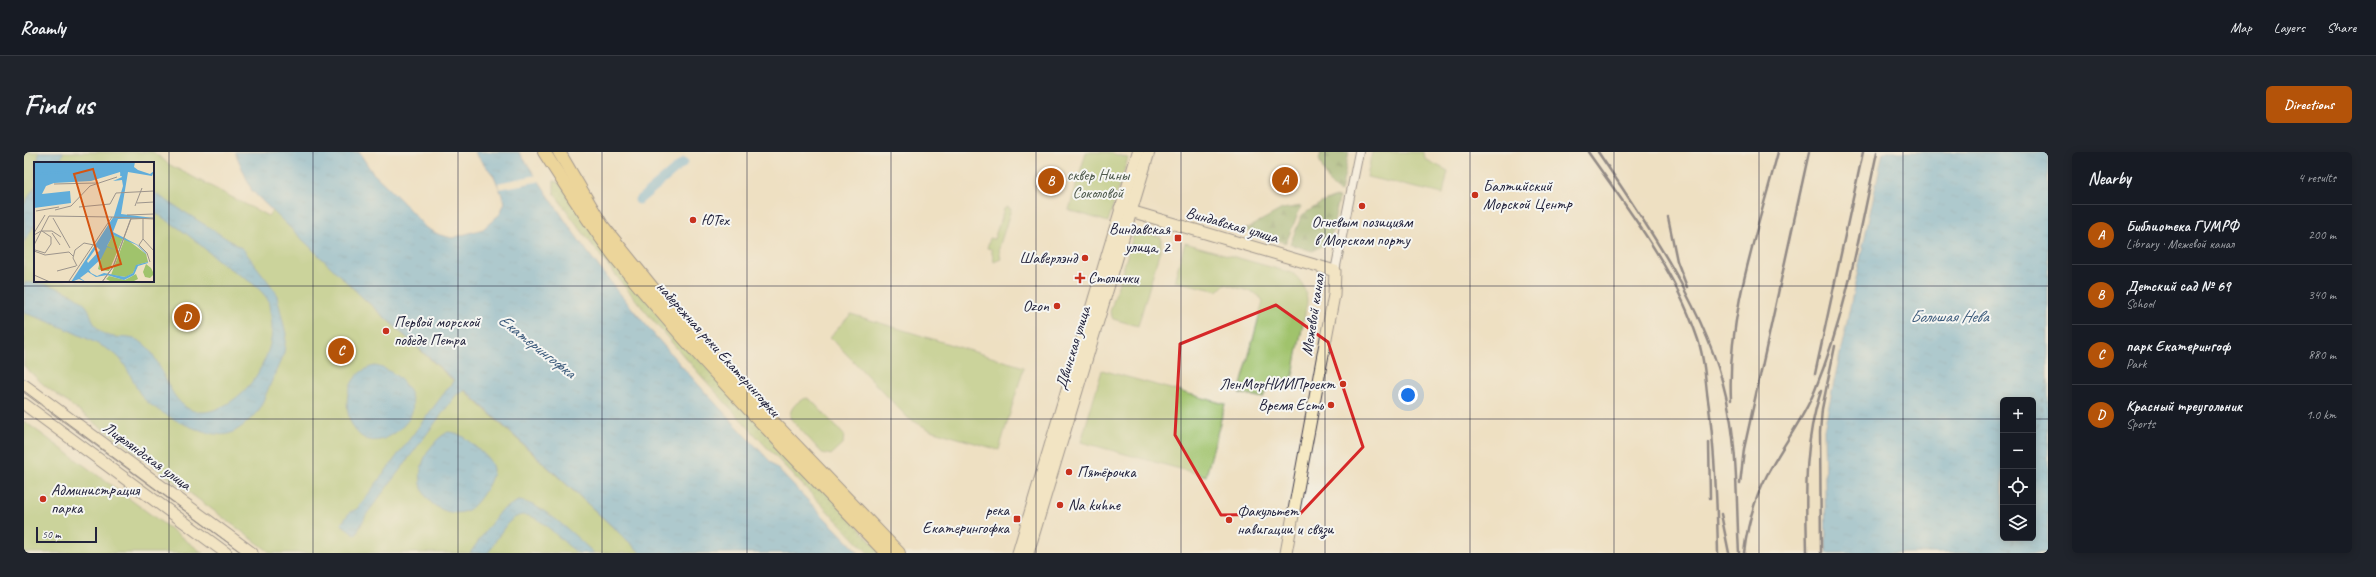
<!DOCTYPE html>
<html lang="en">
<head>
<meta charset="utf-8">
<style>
	:root { --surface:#171b24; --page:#20242c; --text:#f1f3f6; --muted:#9ea1a6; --line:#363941; --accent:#b45309 }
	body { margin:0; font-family:Caveat,sans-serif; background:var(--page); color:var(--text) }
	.controls { position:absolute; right:12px; bottom:12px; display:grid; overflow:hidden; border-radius:6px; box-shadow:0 2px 10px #0003 }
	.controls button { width:36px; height:36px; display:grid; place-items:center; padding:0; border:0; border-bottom:1px solid var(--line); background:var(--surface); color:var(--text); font:20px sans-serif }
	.scale { position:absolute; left:12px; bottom:10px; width:61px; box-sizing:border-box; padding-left:4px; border:2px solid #22223b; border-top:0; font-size:11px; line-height:14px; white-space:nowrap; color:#22223b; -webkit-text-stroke:3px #f6f6f2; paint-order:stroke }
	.you { position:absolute; left:1384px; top:243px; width:14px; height:14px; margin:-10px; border:3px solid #fff; border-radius:50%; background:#1a73e8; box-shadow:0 0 0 6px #1a73e833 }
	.badge { display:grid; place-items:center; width:26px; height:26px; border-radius:50%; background:var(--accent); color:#fff; font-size:13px; font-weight:700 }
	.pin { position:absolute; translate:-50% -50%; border:2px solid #fff; box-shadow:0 1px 4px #0006 }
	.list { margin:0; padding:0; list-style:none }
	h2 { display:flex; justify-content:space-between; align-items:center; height:52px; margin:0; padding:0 16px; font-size:17px }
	h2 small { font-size:13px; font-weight:400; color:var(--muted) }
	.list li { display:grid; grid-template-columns:26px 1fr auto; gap:12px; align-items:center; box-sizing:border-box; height:60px; padding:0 16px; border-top:1px solid var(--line) }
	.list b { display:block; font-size:15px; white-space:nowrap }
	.list p { margin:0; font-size:13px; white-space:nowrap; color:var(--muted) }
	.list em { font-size:13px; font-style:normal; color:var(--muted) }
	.icon { flex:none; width:22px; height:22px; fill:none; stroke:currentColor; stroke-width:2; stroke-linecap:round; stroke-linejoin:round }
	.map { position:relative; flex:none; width:2024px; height:401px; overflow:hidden; border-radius:6px }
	header { display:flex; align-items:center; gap:24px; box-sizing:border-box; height:56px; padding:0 20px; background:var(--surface); border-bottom:1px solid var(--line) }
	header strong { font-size:19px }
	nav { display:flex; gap:22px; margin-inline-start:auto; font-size:14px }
	.intro { display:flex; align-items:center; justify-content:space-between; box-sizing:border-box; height:96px; padding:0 24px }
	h1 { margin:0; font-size:28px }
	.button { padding:10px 18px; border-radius:6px; background:var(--accent); color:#fff; font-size:14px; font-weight:700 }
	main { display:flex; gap:24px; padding:0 24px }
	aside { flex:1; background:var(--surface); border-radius:6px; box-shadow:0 2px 10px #0003 }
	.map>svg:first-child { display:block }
	.grass { fill:url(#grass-dots); stroke:#617254 }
	.forest { fill:url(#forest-firs); stroke:#51664e }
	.park { fill:#a0c36c; stroke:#617254; fill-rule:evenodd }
	.water { fill:url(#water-ripples); stroke:#42688a; fill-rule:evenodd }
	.pier { fill:#eee0c2 }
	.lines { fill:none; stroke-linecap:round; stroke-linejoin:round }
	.canal { stroke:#61adda; stroke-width:9 }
	.ferry { stroke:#3b5a7b; stroke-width:1; stroke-dasharray:5 4; stroke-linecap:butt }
	.street-casing { stroke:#413e4f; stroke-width:10 }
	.secondary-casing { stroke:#413e4f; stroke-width:13 }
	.primary-casing { stroke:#413e4f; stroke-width:14 }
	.street { stroke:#fff; stroke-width:8 }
	.secondary { stroke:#f6e9c3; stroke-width:11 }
	.primary { stroke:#e9c769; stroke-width:12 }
	.tram { stroke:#22223b; stroke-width:1 }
	.rail { stroke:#22223b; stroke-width:2.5 }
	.marked { fill:none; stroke:#d62828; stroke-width:3; stroke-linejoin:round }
	.grid { fill:none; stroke:#22223b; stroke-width:1; stroke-opacity:0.55 }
	.poi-dot { fill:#c8321e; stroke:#f6f6f2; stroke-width:1.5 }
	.labels { text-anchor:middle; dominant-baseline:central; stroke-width:4; stroke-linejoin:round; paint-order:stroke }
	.park-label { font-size:16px; fill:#4e5a4c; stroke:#f6f6f2 }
	.poi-label { font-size:16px; fill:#22223b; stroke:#f6f6f2; text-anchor:start }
	.street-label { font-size:16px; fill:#22223b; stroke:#f6f6f2 }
	.water-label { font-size:17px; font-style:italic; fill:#3b5a7b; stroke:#f6f6f2 }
	.inset-river { fill:none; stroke:#61adda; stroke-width:2 }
	.inset-road { fill:none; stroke:#9c948c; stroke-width:1 }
	.view { fill:#d45411; fill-opacity:0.15; stroke:#d45411; stroke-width:2 }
	.inset-edge { fill:none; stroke:#22223b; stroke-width:2 }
</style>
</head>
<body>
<header>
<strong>Roamly</strong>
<nav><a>Map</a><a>Layers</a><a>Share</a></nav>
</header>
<div class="intro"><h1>Find us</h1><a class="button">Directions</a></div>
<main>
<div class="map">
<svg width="2024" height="401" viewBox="0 0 2024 401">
	<defs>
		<pattern id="grass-dots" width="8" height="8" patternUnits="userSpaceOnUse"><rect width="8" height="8" fill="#a0c36c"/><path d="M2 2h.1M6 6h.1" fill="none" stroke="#8aa75e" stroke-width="1.8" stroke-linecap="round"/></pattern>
		<pattern id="forest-firs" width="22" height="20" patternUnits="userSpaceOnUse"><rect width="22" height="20" fill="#80a960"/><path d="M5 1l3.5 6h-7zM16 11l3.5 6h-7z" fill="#688950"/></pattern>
		<pattern id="water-ripples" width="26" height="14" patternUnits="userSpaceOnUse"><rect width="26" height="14" fill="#61adda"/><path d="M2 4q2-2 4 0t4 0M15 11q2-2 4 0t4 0" fill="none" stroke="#508cb2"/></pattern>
	</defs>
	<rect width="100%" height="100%" fill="#f6f6f2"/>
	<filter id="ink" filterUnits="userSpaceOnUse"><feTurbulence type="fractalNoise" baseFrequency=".025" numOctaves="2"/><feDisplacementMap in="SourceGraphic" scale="8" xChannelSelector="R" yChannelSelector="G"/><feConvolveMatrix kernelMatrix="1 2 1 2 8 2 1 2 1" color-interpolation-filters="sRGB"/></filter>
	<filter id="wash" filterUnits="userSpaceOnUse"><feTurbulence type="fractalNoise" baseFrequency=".012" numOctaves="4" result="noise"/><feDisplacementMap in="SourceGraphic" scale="16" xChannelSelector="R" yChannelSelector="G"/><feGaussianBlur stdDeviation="0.9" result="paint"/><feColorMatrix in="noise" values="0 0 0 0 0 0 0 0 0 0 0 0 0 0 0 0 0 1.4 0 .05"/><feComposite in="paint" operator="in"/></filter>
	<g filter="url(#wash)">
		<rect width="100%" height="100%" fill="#eee0c2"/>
		<path class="grass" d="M530,29L534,30L857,401H844C733,286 622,172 530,41Z"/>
		<g class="forest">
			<path d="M1297,0H1325L1317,40C1305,37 1299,17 1295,7Z"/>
			<path d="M1311,45L1315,46L1306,90L1288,99L1266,92L1278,63L1297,51Z"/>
			<path d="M1277,54L1262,91L1220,78L1258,57Z"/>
		</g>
		<g class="park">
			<path d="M0,0H129L146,13L244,64L249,59L336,143L617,401H247L21,234L0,214ZM11,11H129V129H11Z"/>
			<path d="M1062,0H1084L1104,6L1084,70L1045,58Z"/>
			<path d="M1348,0H1400L1401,7L1424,19L1419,42L1343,25Z"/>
			<path d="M983,55L987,57L975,96L977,107L970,110L967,97L963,96L966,86L970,87L980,57Z"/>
			<path d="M1111,78L1137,85V95L1114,174L1089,167L1086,160Z"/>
			<path d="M1161,91L1268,121C1277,127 1284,140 1283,151L1268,228L1247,225L1239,246L1215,241L1239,149L1231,141L1201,132L1194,139L1150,129Z"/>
			<path d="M827,162L1000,215L975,298L906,278L884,266L806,185Z"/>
			<path d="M1078,218L1201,252L1182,324L1057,290Z"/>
			<path d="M783,246L787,248L820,283L819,292L807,303L798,301L766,266C765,257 773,248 783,246Z"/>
			<path d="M0,269L179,401H0Z"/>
		</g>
		<g class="water">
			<path d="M15,0H39L36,11H14Z"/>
			<path d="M211,0H335L348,20L376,47L402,76L416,83L428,86L459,77L476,62L481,50L470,24L450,0H495C519,34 540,69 565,102C646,209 742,305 835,401H617L441,238L432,243L342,363L332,383L317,372L326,360L333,357L430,228L336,143L228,39Z"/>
			<path d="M1859,0H2024V401H1802L1800,277ZM1979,248H2009V386H1979Z"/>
			<path d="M11,34V72L0,90V53Z"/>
			<path d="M129,40L219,97L252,140L262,182L260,201L235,258C227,267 215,279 204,282C183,287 133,261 119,246C109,233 104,212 91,202C78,192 17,165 0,161V131C19,129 51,139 63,155C68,163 68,172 76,179C92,192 108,178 124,196C141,215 147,263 181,260C203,257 225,238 235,219C246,199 251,182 246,159C245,154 245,148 242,145C231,130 213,122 199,112C187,103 176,92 164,83C153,74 140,67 129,59Z"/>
			<path d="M351,214C378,219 403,251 379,274C325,326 300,223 351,214Z"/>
			<path d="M424,280C434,280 441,286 448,292C456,299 467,306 469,317C470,328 452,356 442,359C432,363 422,360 413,355C383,336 398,294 424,280Z"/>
			<path d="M494,349C518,350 552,385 570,401C566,401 559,401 555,401C537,393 512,352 490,366C479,373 471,391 464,401H446L476,359Z"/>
		</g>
		<path class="pier" d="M513,23L517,29L475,37L474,31Z"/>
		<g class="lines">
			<path class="canal" d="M615,48L660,10"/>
			<g class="ferry">
				<path d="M2009,294L2024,225"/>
				<path d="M1986,401L1989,386"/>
			</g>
		</g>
	</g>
	<g filter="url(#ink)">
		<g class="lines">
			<defs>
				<path id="street" d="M1311,119L1335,0"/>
				<g id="secondary">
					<path d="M1096,56L1311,119L1310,143L1262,401"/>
					<path d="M0,233L228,401"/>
					<path d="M0,252L202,401"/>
					<path d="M994,401L1114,0"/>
					<path d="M1004,401L1125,0"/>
				</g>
				<g id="primary">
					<path d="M520,0C544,37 567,75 595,110C678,212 771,306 862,401"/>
					<path d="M535,0L578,73L640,150L715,234L875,401"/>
				</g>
			</defs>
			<use href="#street" class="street-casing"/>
			<use href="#secondary" class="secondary-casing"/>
			<use href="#primary" class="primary-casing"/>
			<use href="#street" class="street"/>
			<use href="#secondary" class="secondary"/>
			<use href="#primary" class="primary"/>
			<path class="tram" d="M0,239L218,401"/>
			<g class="rail">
				<path d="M1564,0C1604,57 1649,115 1672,182C1679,200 1681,221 1683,241C1691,294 1693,347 1694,401"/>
				<path d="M1574,0C1622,71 1683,159 1702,244C1714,295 1712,349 1715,401"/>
				<path d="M1644,65L1653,109L1663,135"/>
				<path d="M1791,222L1839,0"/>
				<path d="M1707,248C1703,163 1733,81 1754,0"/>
				<path d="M1685,291L1686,346"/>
				<path d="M1716,332L1720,297L1785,0"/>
				<path d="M1697,362L1705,401"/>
				<path d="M1720,401C1723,375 1731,346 1743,323C1758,294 1779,268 1791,238C1822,162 1836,80 1853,0"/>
				<path d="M1783,401C1782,345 1779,293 1797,239"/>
				<path d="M1797,401L1796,280L1798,257L1811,194"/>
			</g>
		</g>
	</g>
	<path d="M0 0H2024V401H0ZM1252,153L1304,190L1339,295L1276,362L1197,363L1151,283L1156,192Z" fill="#eee0c2" fill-opacity=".55" fill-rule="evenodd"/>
	<path class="marked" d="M1252,153L1304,190L1339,295L1276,362L1197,363L1151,283L1156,192Z"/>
	<path class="grid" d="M145,0V401M289,0V401M434,0V401M578,0V401M723,0V401M867,0V401M1012,0V401M1157,0V401M1301,0V401M1446,0V401M1590,0V401M1735,0V401M1879,0V401M0,134H2024M0,267H1979M2009,267H2024"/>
	<g class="poi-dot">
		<circle cx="1451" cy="43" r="4"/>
		<circle cx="1338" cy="54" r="4"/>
		<circle cx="669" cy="68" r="4"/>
		<rect x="1150" y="82" width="8" height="8" rx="2"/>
		<circle cx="1061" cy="106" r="4"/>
		<path d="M1054 120h4v4h4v4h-4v4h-4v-4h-4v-4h4z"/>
		<circle cx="1033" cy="154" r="4"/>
		<circle cx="362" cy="179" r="4"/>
		<circle cx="1319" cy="232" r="4"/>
		<circle cx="1307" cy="253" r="4"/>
		<circle cx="1045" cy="320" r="4"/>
		<circle cx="19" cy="347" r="4"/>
		<circle cx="1036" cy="353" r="4"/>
		<rect x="989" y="363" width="8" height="8" rx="2"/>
		<circle cx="1205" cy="368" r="4"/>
	</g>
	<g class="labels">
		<g class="park-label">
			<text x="1074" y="23">сквер Нины<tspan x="1074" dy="18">Соколовой</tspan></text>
		</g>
		<g class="poi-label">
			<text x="1459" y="34">Балтийский<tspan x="1459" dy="18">Морской Центр</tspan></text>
			<text x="677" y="68">ЮТех</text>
			<text x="1338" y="70" text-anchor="middle">Огневым позициям<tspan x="1338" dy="18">в Морском порту</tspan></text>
			<text x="1146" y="77" text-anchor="end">Виндавская<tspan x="1146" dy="18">улица, 2</tspan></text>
			<text x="1053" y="106" text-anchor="end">Шаверлэнд</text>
			<text x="1064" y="126">Столички</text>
			<text x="1025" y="154" text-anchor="end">Ozon</text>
			<text x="370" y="170">Первой морской<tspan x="370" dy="18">победе Петра</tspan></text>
			<text x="1311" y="232" text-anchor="end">ЛенМорНИИПроект</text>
			<text x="1299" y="253" text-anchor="end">Время Есть</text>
			<text x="1053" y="320">Пятёрочка</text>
			<text x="27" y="338">Администрация<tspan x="27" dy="18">парка</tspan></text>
			<text x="1044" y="353">Na kuhne</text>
			<text x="985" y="358" text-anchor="end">река<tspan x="985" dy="18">Екатерингофка</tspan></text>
			<text x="1213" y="359">Факультет<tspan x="1213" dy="18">навигации и связи</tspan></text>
		</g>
		<g class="street-label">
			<text transform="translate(1208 73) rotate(16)">Виндавская улица</text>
			<text transform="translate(1289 163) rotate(-81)">Межевой канал</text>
			<text transform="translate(1049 196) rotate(-73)">Двинская улица</text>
			<text transform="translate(694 197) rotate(48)">набережная реки Екатерингофки</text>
			<text transform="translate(123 304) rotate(36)">Лифляндская улица</text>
		</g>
		<g class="water-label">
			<text x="1925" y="164">Большая Нева</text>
			<text transform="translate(513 194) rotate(38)">Екатерингофка</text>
		</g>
	</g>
	<g transform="translate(10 10)">
		<rect width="120" height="120" fill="#eee0c2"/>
		<path d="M79,73L89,76L75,109L66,108L64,107L67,95ZM91,76L112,92L114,100L103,103L99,111L92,115L77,113ZM112,102L117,106L120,112L116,116L111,115L109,110ZM102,112L104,117L98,120H78L72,117L75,114L91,118Z" fill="#a0c36c"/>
		<path d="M0,0H101L100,5L104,8L116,12L120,9L118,14L94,10L87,52L120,56L84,57L79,70L104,83L112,91L114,101L104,104L100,113L90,118L73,113L62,115L54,110L46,116L52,120L45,117L37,120L80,54L89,24L88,18L79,19L88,15L86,10L57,19L20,21L12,24L8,32L36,29L37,41L0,46ZM79,73L103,83L112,92L114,100L102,103L99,111L91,115L70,111L63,114L57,111L55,108L67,97L73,85L81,88L73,84ZM63,85L66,88L54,101L53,99Z" fill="#61adda" fill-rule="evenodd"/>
		<path class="inset-river" d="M0,12L74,7L91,0M87,14L89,0"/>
		<path class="inset-road" d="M20,22L62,21M103,41L120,40M101,44L108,26M45,45L76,42L82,31L120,29M21,48L37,44L56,24L83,15M2,49L25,45M93,53L120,52M19,56L36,86M109,56V77L120,89M0,71L11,53M18,71L26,83M0,73L7,69H18L27,75M109,77L105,83L113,91L116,100M0,83L15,54L78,55M1,88L11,91L17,82V75L8,69M0,89L11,93L35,90L39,94M43,104L39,96L41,88L50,81L60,83M23,109L42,104M0,113L16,120M35,119L78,55L120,57M68,120L79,105L97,56M68,120L79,105L97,57L120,56"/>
		<path class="view" d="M59,7L87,102L68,108L40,12Z"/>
		<rect width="120" height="120" class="inset-edge"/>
	</g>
</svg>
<div class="controls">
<button>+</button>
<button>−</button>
<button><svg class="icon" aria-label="locate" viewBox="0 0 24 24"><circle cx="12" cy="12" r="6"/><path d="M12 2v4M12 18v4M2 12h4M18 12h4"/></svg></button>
<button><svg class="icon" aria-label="layers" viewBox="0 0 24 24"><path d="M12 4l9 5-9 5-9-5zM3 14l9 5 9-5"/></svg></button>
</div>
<div class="scale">50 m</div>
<div class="you"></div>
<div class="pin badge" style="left:1261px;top:28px">A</div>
<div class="pin badge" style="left:1027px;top:29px">B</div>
<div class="pin badge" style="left:317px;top:199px">C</div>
<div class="pin badge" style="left:163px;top:165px">D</div>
</div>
<aside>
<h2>Nearby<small>4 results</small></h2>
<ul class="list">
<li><span class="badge">A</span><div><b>Библиотека ГУМРФ</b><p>Library · Межевой канал</p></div><em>200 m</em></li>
<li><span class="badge">B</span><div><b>Детский сад № 69</b><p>School</p></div><em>340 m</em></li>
<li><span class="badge">C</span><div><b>парк Екатерингоф</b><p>Park</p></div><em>880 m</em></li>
<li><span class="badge">D</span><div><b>Красный треугольник</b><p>Sports</p></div><em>1.0 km</em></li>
</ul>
</aside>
</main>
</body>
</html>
